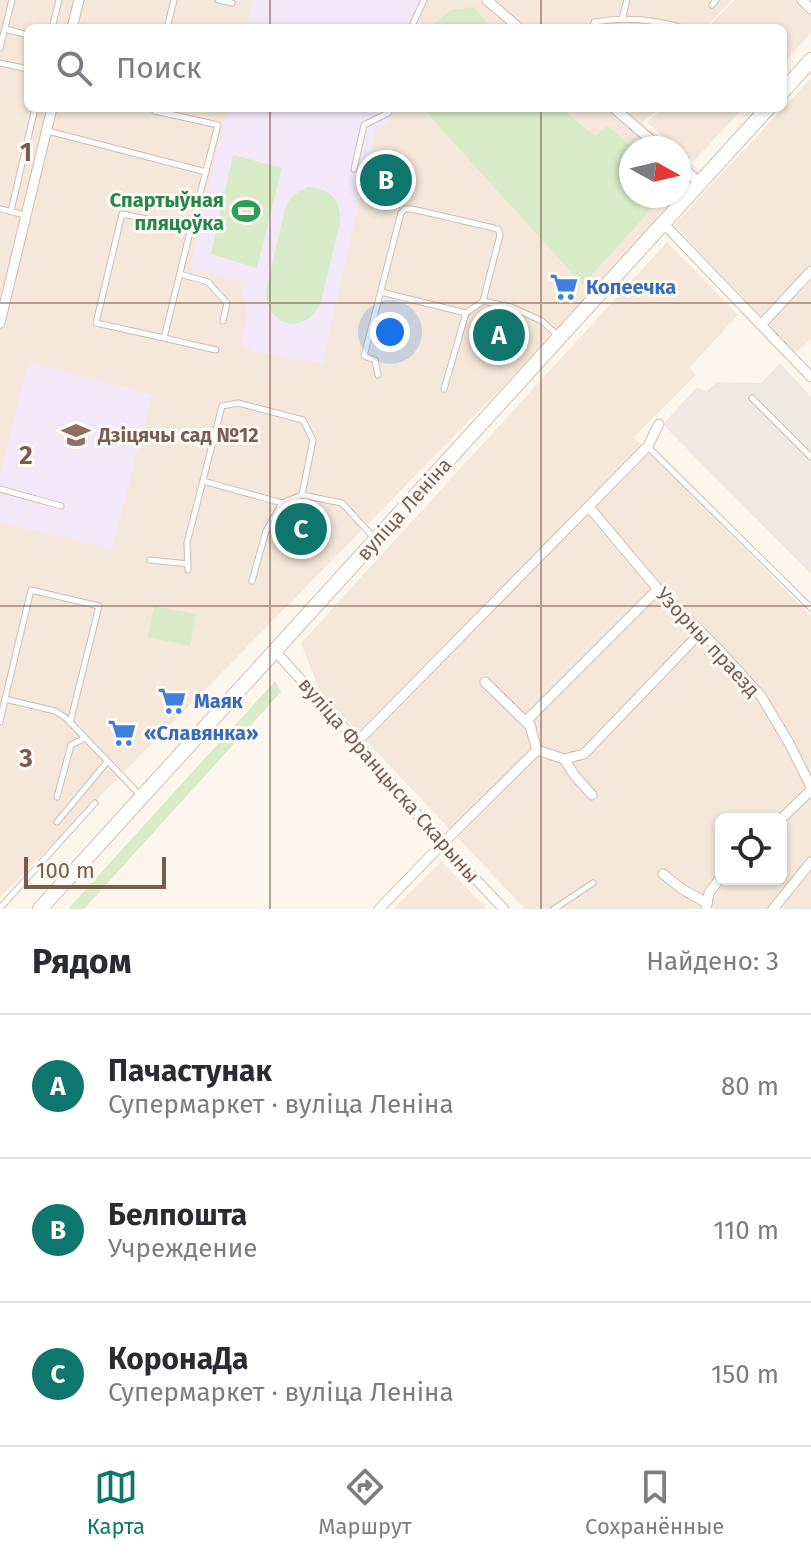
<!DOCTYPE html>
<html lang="ru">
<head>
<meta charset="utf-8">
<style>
	:root { --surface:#fff; --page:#f7f7f7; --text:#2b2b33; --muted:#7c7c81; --line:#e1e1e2; --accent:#0f766e }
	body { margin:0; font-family:"Fira Sans",sans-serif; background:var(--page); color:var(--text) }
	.controls { position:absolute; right:24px; bottom:24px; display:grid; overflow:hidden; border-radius:12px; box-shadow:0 2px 6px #0004 }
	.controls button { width:72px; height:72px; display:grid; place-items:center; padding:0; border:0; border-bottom:2px solid var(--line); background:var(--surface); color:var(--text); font:40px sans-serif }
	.compass { position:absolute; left:619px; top:136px; width:72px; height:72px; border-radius:50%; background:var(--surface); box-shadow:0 2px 6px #0004; rotate:98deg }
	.scale { position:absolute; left:24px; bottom:20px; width:142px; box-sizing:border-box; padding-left:8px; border:4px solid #7a5c4d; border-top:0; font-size:22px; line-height:28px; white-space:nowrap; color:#7a5c4d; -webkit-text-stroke:6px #fffaf3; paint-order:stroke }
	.you { position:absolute; left:390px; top:332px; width:28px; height:28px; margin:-20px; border:6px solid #fff; border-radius:50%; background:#1a73e8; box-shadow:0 0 0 12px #1a73e833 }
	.badge { display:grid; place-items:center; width:52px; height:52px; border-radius:50%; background:var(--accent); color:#fff; font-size:26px; font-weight:700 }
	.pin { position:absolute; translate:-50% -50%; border:4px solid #fff; box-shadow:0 2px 8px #0006 }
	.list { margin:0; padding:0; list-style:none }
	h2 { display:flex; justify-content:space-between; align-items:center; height:104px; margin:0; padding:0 32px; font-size:34px }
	h2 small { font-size:26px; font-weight:400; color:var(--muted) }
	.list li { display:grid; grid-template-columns:52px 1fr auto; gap:24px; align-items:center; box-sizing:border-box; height:144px; padding:0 32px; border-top:2px solid var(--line) }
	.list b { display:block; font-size:30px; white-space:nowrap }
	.list p { margin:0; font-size:26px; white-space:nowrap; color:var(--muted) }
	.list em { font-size:26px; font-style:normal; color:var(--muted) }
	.icon { flex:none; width:44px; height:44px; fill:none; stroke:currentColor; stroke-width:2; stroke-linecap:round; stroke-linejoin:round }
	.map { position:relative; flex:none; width:811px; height:909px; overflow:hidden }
	.search { position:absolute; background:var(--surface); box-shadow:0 2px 6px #0004; left:24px; right:24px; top:24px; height:88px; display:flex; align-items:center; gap:20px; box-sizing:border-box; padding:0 28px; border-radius:12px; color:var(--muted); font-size:30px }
	.sheet { height:536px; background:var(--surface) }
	nav { display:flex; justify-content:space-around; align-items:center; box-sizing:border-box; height:112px; border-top:2px solid var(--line); background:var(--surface); font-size:22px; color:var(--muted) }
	nav a { display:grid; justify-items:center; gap:4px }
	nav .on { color:var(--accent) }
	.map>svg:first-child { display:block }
	.residential { fill:#f5e8da; fill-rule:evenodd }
	.industrial { fill:#efe9e4 }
	.education { fill:#f3e8fa }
	.green { fill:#d8ecc9 }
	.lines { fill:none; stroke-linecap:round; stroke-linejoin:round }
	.service-casing { stroke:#d1beb0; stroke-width:7 }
	.minor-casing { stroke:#d1beb0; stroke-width:11 }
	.secondary-casing { stroke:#d6c0b0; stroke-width:16 }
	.service { stroke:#fff; stroke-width:5 }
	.minor { stroke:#fff; stroke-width:9 }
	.secondary { stroke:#fff; stroke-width:14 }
	.grid { fill:none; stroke:#7a5c4d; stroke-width:2; stroke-opacity:0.55 }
	.labels { text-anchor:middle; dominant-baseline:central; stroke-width:6; stroke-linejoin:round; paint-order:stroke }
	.leisure-label { font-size:20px; font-weight:bold; fill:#27864d; stroke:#fffaf3; text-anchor:end }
	.shop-label { font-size:20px; font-weight:bold; fill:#366cbe; stroke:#fffaf3; text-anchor:start }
	.education-label { font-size:20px; font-weight:bold; fill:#785e54; stroke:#fffaf3; text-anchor:start }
	.street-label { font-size:20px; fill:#7a5c4d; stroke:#fffaf3 }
	.grid-label { font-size:26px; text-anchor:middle; font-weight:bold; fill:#7a5c4d; stroke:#fffaf3; stroke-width:6; stroke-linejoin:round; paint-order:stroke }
</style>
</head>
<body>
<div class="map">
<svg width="811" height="909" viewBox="0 0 811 909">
	<rect width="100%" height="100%" fill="#fdf6ec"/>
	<g class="residential">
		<path d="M0,0H732L709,24L708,28H28V108H661L642,123L673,148H631V196H679V153L704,174L661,226L0,898Z"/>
		<path d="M734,0H811V33L783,64V28H710V25Z"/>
		<path d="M811,78V339L795,353L674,225Z"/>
		<path d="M663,108H743L693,162L679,150V148H677L646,122Z"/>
		<path d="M667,242L738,315L690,367L696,375L634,437L811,616V909H525L320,692L301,643ZM721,819H781V879H721Z"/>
		<path d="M441,861L487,909H393Z"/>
	</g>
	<path class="industrial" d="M780,363L811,397V574L666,428L665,422L697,387L706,392L717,382L761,383Z"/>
	<g class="education">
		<path d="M253,0H415L418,1L411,28H246Z"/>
		<path d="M227,108H391L387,124L376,128L322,364L255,351L241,343L248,313L240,281L190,268Z"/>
		<path d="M28,362L152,394L112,549L0,522V476Z"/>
	</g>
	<g class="green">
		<path d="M474,7L492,28H429L451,10Z"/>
		<path d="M426,108H561L595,136L608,126L633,148H631V196H663L583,285L432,119Z"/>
		<path d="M233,155L282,168L257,268L211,254Z"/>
		<path d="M308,187C330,188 341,200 340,222L321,302C306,337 265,327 266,290L285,209C290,197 296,192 308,187Z"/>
		<path d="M154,606L196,614L190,646L148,637Z"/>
		<path d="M275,681L281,692L84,909H68Z"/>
	</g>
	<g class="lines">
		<defs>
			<g id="service">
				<path d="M218,0L232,3"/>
				<path d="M712,5L716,0"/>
				<path d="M622,19L627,0"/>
				<path d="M52,28L59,0"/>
				<path d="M167,28L174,0"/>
				<path d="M411,28L424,0"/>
				<path d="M593,28L594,22C624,17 653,19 683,28"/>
				<path d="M5,29L28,35"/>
				<path d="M0,48L12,0"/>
				<path d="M0,63L28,69"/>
				<path d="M152,108L155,111L218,125L191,228L164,338L96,323L122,214L191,228"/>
				<path d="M48,131L206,172"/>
				<path d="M354,169L364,125L388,113L390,108"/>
				<path d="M0,209L25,215"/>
				<path d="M11,211L35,108"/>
				<path d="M180,274L208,282L227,303L223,321"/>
				<path d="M381,292L466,313L483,301L511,307L542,321L557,335"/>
				<path d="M164,338L216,350"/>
				<path d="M378,375L375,360L364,356L401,213L405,209H412L498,229L500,235L483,301"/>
				<path d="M444,389L466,313"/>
				<path d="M752,398L811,457"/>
				<path d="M648,447L811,608"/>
				<path d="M203,481L282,503L302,495L342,503L375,539"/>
				<path d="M0,489L61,506"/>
				<path d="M150,560L188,564"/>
				<path d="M188,570L187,543L222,406L238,403L303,420L313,440L302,495"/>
				<path d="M252,581L266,531L282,503"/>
				<path d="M0,722L5,699"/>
				<path d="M70,723L99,606L31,590L5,699L55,711L66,718L141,796"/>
				<path d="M57,797L71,745L85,738"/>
				<path d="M57,822L107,762"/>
				<path d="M0,908L95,803"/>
				<path d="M554,909L593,883"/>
			</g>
			<g id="minor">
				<path d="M487,0L519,28"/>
				<path d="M802,0L811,9"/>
				<path d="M72,28L79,0"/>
				<path d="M614,108L660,148"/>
				<path d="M679,165L700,183"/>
				<path d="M663,223L811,377"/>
				<path d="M0,323L52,108"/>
				<path d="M762,324L811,271"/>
				<path d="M589,507L658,589L719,650L761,696L789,743L811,787"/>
				<path d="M275,651L357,742L442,844L504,909"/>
				<path d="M485,682L531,727"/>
				<path d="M357,742L648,446L659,424"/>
				<path d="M537,750L528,719L658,589"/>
				<path d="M564,759L575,776L592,795"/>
				<path d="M781,819L811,790"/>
				<path d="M663,874L682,889L707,903"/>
				<path d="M379,909L442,844L537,750L564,759L584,754L701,632"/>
				<path d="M706,909L709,893L721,877"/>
				<path d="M773,909L811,862"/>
			</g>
			<g id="secondary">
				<path d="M783,91L811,60"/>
				<path d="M40,909L768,108"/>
			</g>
		</defs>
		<use href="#service" class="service-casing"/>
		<use href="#minor" class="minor-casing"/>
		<use href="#secondary" class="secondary-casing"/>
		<use href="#service" class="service"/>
		<use href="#minor" class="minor"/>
		<use href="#secondary" class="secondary"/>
	</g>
	<path class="grid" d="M270,0V28M541,0V28M270,108V909M541,108V909M0,303H811M0,606H811"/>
	<defs>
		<symbol id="stadium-bare" viewBox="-9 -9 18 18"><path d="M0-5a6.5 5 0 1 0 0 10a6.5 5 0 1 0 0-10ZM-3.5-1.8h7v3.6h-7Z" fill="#2e9e5b" stroke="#fffaf3" stroke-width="2.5" paint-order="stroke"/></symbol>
		<symbol id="supermarket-bare" viewBox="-9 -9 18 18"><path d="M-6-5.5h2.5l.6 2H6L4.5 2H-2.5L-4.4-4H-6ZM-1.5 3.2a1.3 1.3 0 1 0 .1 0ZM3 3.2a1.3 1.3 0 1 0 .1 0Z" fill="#3f7fe0" stroke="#fffaf3" stroke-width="2.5" paint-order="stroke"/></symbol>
		<symbol id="school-bare" viewBox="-9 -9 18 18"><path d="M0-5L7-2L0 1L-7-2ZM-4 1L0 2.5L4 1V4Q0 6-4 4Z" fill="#8d6e63" stroke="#fffaf3" stroke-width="2.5" paint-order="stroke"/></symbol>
	</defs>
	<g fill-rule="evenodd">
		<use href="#stadium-bare" x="226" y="191" width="40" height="40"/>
		<use href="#supermarket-bare" x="544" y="267" width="40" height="40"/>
		<use href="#school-bare" x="56" y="415" width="40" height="40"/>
		<use href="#supermarket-bare" x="152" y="681" width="40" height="40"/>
		<use href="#supermarket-bare" x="102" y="713" width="40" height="40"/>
	</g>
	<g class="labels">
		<g class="leisure-label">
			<text x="224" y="200">Спартыўная<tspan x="224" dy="23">пляцоўка</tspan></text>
		</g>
		<g class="shop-label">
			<text x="586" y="287">Копеечка</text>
			<text x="194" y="701">Маяк</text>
			<text x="144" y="733">«Славянка»</text>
		</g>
		<g class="education-label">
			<text x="98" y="435">Дзіцячы сад №12</text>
		</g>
		<g class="street-label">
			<text transform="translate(404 509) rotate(-48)">вуліца Леніна</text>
			<text transform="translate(708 642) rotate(47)">Узорны праезд</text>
			<text transform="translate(389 780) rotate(49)">вуліца Францыска Скарыны</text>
		</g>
	</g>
	<g class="grid-label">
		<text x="26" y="161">1</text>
		<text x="26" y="464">2</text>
		<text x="26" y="767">3</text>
	</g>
</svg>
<div class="controls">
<button><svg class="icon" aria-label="locate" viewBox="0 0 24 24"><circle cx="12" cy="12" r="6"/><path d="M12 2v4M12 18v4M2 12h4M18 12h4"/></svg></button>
</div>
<svg class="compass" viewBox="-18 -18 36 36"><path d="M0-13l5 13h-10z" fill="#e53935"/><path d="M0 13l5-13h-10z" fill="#7c7c81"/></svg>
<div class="scale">100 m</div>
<div class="you"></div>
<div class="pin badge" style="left:499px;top:335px">A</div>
<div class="pin badge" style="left:386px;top:180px">B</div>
<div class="pin badge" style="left:301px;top:529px">C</div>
<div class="search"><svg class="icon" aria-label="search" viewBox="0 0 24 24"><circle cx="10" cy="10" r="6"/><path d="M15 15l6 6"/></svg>Поиск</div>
</div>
<section class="sheet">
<h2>Рядом<small>Найдено: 3</small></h2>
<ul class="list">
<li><span class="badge">A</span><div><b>Пачастунак</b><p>Супермаркет · вуліца Леніна</p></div><em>80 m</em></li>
<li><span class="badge">B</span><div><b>Белпошта</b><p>Учреждение</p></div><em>110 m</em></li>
<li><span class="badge">C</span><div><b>КоронаДа</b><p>Супермаркет · вуліца Леніна</p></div><em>150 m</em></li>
</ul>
</section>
<nav>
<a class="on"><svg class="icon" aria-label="map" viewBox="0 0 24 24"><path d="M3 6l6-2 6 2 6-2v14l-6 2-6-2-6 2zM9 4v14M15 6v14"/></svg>Карта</a>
<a><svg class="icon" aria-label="directions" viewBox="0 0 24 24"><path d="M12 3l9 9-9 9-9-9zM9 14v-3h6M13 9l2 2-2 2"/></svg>Маршрут</a>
<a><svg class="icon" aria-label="saved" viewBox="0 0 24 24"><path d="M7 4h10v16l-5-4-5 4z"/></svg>Сохранённые</a>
</nav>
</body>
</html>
